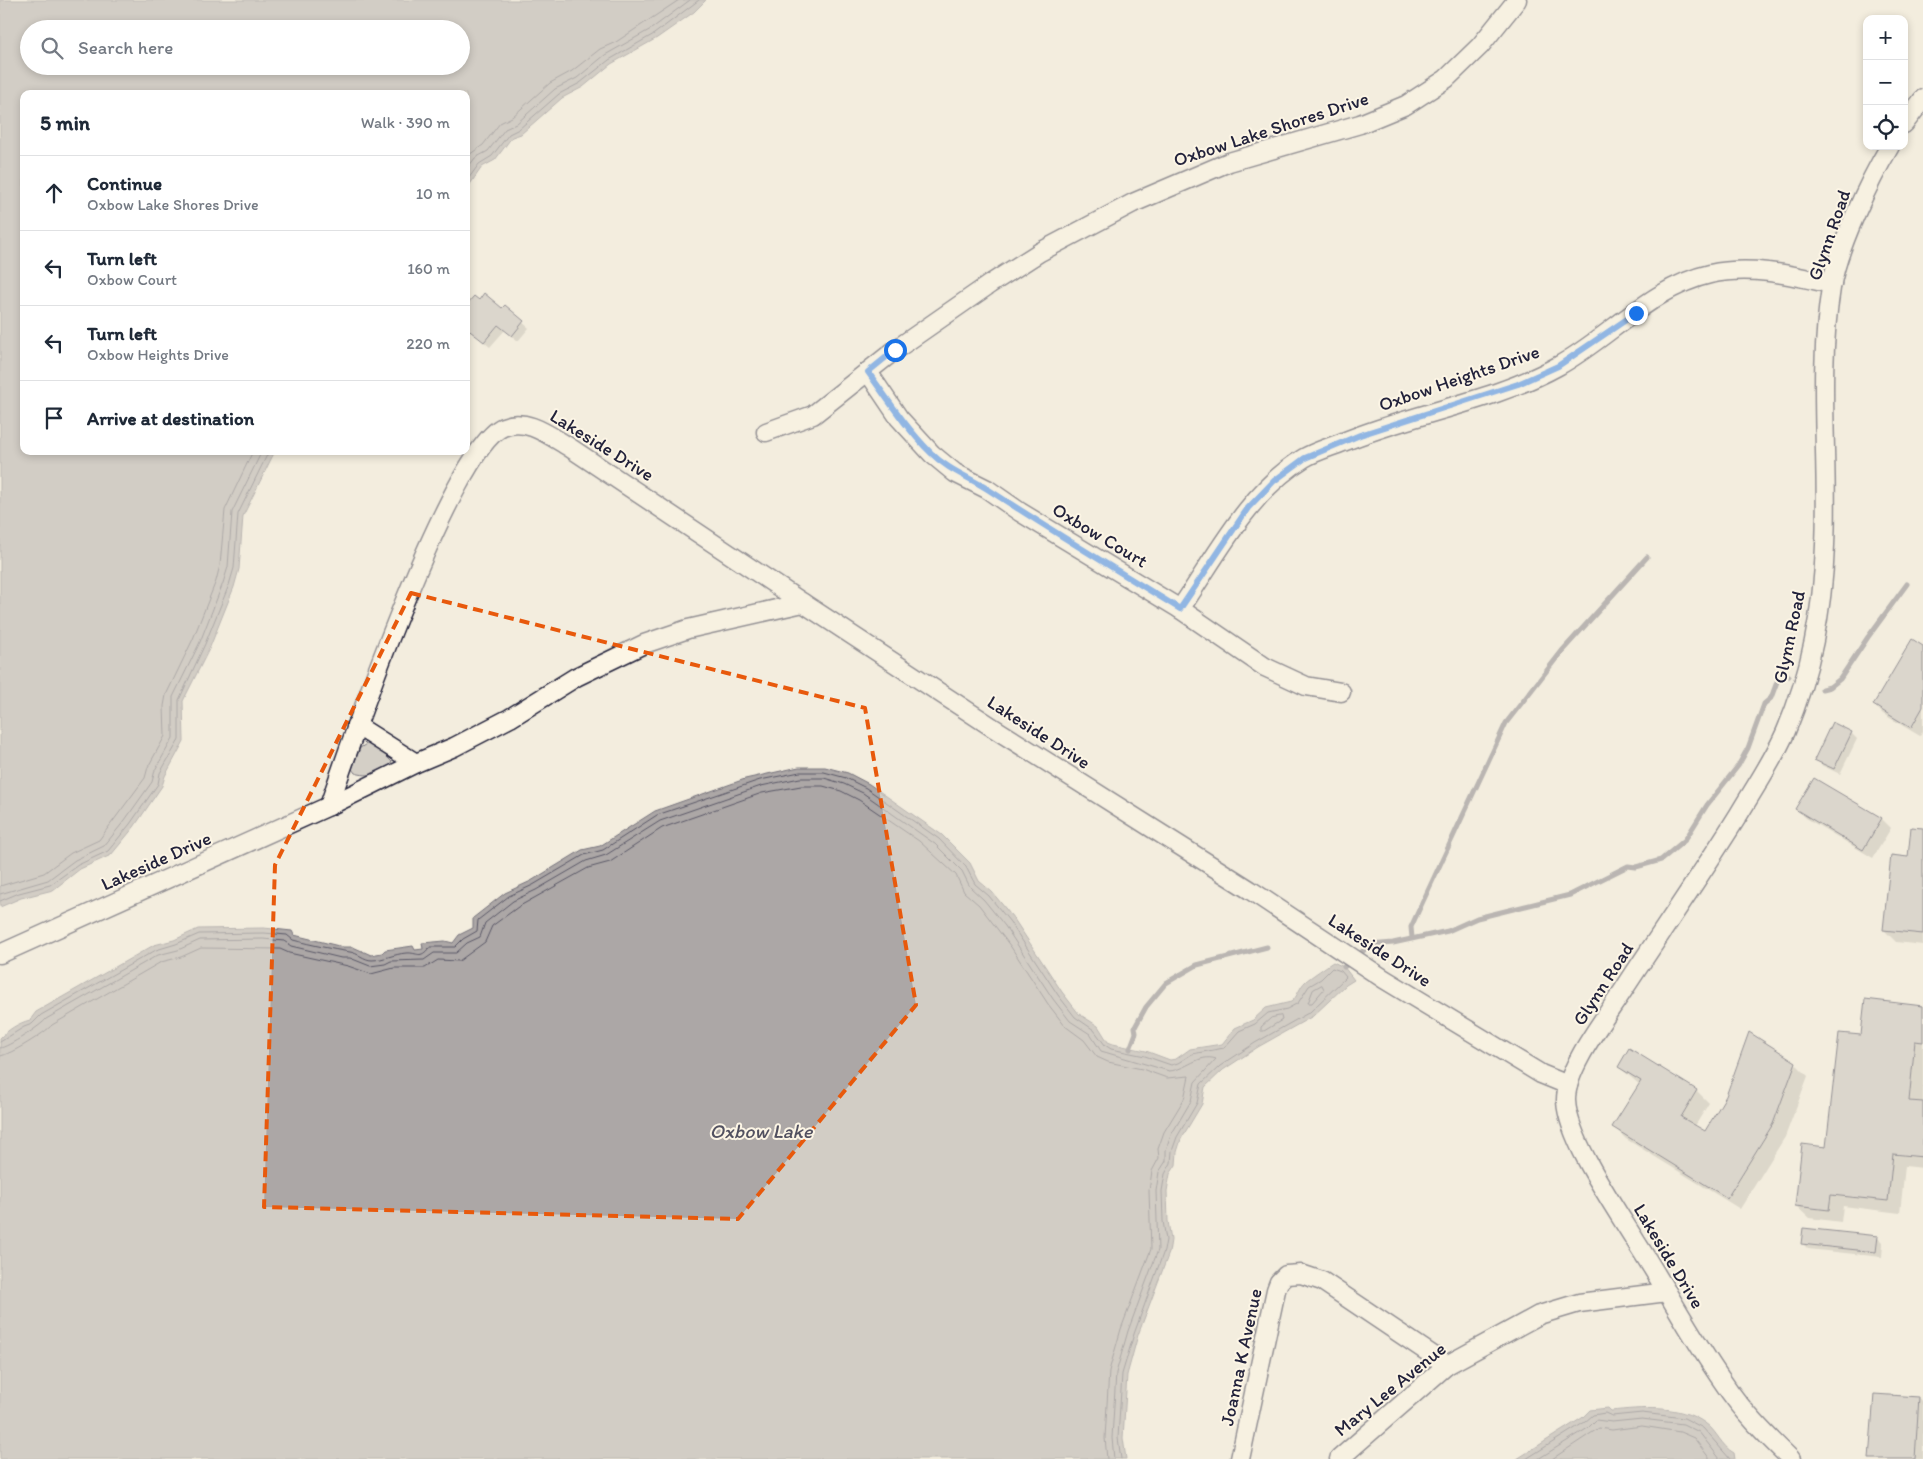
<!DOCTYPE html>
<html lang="en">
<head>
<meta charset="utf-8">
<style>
	:root { --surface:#fff; --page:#f6f6f7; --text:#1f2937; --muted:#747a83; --line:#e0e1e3 }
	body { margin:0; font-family:Itim,sans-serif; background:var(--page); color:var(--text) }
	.controls { position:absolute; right:15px; top:15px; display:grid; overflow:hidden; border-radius:10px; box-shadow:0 2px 8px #0003 }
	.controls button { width:45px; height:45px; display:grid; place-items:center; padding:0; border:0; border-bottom:1px solid var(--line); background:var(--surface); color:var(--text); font:25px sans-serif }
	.stop { position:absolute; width:15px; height:15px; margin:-11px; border:4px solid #1a73e8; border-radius:50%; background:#fff }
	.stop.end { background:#1a73e8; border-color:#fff; box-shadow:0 1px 5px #0008 }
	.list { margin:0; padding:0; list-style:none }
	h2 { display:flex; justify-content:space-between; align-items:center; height:65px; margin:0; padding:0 20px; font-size:21px }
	h2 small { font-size:16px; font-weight:400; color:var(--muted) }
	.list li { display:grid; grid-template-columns:32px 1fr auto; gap:15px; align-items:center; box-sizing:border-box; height:75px; padding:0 20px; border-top:1px solid var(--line) }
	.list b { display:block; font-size:19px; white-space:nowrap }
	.list p { margin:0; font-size:16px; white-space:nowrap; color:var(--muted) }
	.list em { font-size:16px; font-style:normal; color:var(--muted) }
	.icon { flex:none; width:28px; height:28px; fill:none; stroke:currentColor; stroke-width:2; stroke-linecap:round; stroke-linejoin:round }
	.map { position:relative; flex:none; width:1923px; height:1459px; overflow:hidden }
	.search { position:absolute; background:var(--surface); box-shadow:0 2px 8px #0003; left:20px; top:20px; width:450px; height:55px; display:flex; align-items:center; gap:12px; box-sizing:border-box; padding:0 18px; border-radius:28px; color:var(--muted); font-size:19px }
	.panel { position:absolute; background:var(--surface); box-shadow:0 2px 8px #0003; left:20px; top:90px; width:450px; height:365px; border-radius:10px }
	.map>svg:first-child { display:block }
	.green { fill:#d4cfc6; stroke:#7b7880 }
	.water { fill:#aca7a6; stroke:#75727b; fill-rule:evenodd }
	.shadow { fill:#0003 }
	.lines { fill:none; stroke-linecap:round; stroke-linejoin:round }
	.shore { stroke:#595766; stroke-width:1 }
	.stream { stroke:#75727b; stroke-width:5 }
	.building { fill:#bfbab6; stroke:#22223b }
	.minor-casing { stroke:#22223b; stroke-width:21 }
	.minor { stroke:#fcf5e5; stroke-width:18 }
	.route { stroke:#1a73e8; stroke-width:6 }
	.marked { fill:none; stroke:#e8590c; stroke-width:4; stroke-dasharray:10 6; stroke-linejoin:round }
	.labels { text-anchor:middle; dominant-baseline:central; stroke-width:4; stroke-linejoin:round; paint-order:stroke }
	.street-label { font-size:19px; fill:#22223b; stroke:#fcf5e5 }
	.water-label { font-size:20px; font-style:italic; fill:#525160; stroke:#fcf5e5 }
</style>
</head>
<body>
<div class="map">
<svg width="1923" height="1459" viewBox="0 0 1923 1459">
	<rect width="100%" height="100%" fill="#f3edde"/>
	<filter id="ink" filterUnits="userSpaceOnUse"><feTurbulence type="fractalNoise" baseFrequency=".02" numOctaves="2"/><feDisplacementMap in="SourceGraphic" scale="10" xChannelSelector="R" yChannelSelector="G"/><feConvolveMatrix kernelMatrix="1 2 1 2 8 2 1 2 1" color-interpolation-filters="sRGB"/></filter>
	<g filter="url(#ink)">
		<path class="green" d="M368,743L382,752L392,762C387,775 367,777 355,773L352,769L360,748Z"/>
		<g class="water">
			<path d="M0,0H706L694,12L657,38L611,64L583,87L562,98L521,134L512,137L495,160L482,167L466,190V94H24V451H275L243,516L239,569L234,587L210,647L183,701L184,741L165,776L162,786L134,827L111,855L80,869L53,890L21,898L0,907ZM29,29H461V66H29Z"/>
			<path d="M799,767H825L848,773L869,784L942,835L970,863L979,881L992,892L1014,919L1062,992L1079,1014L1098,1026L1108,1042L1113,1044L1146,1051L1170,1060L1176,1059L1190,1049L1222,1044L1235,1028L1253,1020L1266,1008L1291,1002C1298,997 1299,987 1306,981C1308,979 1331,963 1333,962L1344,967L1354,980L1346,985L1313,1016L1258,1047L1223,1070L1205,1087L1202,1104L1181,1139L1177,1152L1176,1165L1170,1174L1167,1191L1168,1221L1171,1240L1169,1253L1138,1335L1127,1375L1123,1438L1126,1459H0V1038C8,1030 18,1023 30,1020L36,1012L154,945L174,940L198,929L264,928L292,931L294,935L343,947H353L371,955L382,953L385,950L413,946L415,950L423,949L422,943L445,941L453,943L459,935L473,928V918L505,893L531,881L582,850L600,846L655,811L745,779Z"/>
			<path d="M1608,1408L1611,1411C1640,1408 1679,1404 1705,1423C1717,1431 1721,1446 1734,1453L1735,1459H1517L1582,1418L1590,1410Z"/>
		</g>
		<g class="shadow">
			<path d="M479,302L502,310L505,307L529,328L518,341L505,330L490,347L466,327Z"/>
			<path d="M1923,648V731L1920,736L1883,714L1874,705Z"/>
			<path d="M1851,733L1857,739L1840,774L1821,765L1816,759Z"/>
			<path d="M1815,779L1882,819L1891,828L1873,858L1806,818L1797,809Z"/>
			<path d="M1923,830V945L1896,942L1884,930Z"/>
			<path d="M1923,1007V1168L1905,1166L1900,1213L1843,1206L1841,1222L1809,1218L1796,1206L1827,1148L1862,1037Z"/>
			<path d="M1630,1050L1697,1091L1709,1103L1695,1126L1705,1133L1795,1063L1808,1076L1785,1137L1740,1209L1626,1139L1614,1127L1640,1085L1619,1067Z"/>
			<path d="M1877,1237L1883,1243L1882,1257L1808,1249L1802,1243Z"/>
			<path d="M1919,1398L1923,1403V1459H1870Z"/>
		</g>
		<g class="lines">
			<g class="shore">
				<path d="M466,157L483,145L500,123L512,117L550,83L572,71L600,49L616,42L679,0"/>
				<path d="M466,170L475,158L488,151L505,129L516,124L555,89L577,78L605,55L651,29L690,0"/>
				<path d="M466,182L479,164L492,156L509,134L519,129L559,94L580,83L609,60L654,34L699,0"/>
				<path d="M0,886L44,873L71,853L99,840L145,778L148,767L165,736L164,706L166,695L193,639L216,581L220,565L225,510L253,451"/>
				<path d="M0,894L48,880L75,860L104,846L125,820L152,782L155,770L173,738V697L200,642L223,583L228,567L232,512L262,451"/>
				<path d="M0,901L19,893L50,885L78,865L108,851L130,824L158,784L160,773L179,740V700L205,644L229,585L234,568L238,514L269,451"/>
				<path d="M1322,985L1324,989L1312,1003H1308L1313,990Z"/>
				<path d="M1281,1016L1282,1020L1264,1031H1261V1027L1271,1018Z"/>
				<path d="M0,1042L24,1027L32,1024L41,1015L156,950L176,944L199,934L264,933L287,935L293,940C312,945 331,949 350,952C358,953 364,960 372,960C383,960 394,954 406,953C419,952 419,960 430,947H455L463,939L477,931L478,920L509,896L533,885L584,855L603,850L657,815L760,780L800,772H824L846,778L866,788L939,839L966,867L975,884L989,896L1010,922L1058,995L1075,1017L1094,1030L1105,1045L1111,1049L1145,1056L1171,1065L1178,1063L1192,1054L1224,1048L1239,1031L1255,1024L1268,1013L1287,1009L1298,1003L1309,986L1321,979L1332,968L1341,971L1346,977L1310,1012L1255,1043L1220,1066L1201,1084L1197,1103L1177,1137L1172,1151L1171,1163L1165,1174L1162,1191L1163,1221L1166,1240L1164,1251L1134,1334L1122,1374L1118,1438L1121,1459"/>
				<path d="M0,1048C7,1048 42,1025 46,1019L158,955L178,950L200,940L263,939L284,941L291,946L341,958H350L370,966L385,964L391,961L424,960L434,953H456L467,943L480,937L485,923L513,901L536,890L586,861L606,855L660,821L761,786L800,778H824L844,784L863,793L935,844L962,871L970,887L984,900L1005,926L1053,999L1070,1021L1090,1034L1101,1051L1169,1071C1186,1070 1199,1053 1216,1059L1195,1082L1191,1101L1171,1135L1166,1150V1161L1159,1172L1156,1191L1158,1250L1128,1331L1116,1373L1112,1438L1114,1459"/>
				<path d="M0,1056C10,1055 45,1033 52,1025L161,962L181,957L201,948L280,949L289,953L348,966L371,974L394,968H425L438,960L459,961L485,942L492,926L518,907L588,868L610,862L662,828L762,793L801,786H823L841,791L859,800L919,841L956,875L964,892L979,905L1011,947L1048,1004L1065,1026L1084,1040L1097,1057L1108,1062L1142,1069L1167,1078L1189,1076L1184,1099L1164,1132L1158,1149L1159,1158L1152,1171L1149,1191L1151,1249L1121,1329L1109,1371L1105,1438L1107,1459"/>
				<path d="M1526,1459L1585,1422L1593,1415L1605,1413L1612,1416L1642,1413L1684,1418L1703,1428L1730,1459"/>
				<path d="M1538,1459L1588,1428L1596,1420L1612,1422L1642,1419L1683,1424L1699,1432L1720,1459"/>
				<path d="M1552,1459L1599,1428L1612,1430L1642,1426L1680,1432L1694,1438L1710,1459"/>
			</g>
			<g class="stream">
				<path d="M1822,689L1830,687L1840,679L1868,637L1907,584"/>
				<path d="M1412,938L1411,927L1506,723L1562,651L1647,557"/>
				<path d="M1344,967L1370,945L1393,943L1448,931L1477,918L1570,895L1628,866L1636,867L1661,860L1685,840L1707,805L1738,766L1748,748L1764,704L1771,698L1781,671L1789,676"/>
				<path d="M1130,1049L1136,1033L1135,1027L1146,1007L1166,983L1197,965L1267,947"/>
			</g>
		</g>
		<g class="building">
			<path d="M484,293L502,308L505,305L524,321L512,336L498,325L484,342L466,328V305L474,296L479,300Z"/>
			<path d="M1912,639L1923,646V707L1911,728L1873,705Z"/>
			<path d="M1832,722L1852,732L1834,769L1814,760Z"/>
			<path d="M1814,778L1882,818L1863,850L1795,809Z"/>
			<path d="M1911,827L1923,828V934L1883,930L1891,855L1908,857Z"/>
			<path d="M1865,999L1923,1006V1042L1915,1041L1909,1101L1923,1102V1157L1893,1154L1888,1201L1831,1195L1829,1210L1795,1206L1802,1144L1826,1147L1839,1033L1861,1035Z"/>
			<path d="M1749,1032L1796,1062L1773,1124L1727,1198L1612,1127L1641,1081L1618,1067L1629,1048L1697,1090L1681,1117L1705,1131L1726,1096Z"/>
			<path d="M1803,1228L1878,1236L1876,1252L1801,1244Z"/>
			<path d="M1874,1394L1919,1397L1915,1459H1869Z"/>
		</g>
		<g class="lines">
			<defs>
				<g id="minor">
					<path d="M1904,124L1923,99"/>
					<path d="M868,372L899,418L932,454L955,473L987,489L1020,512L1180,609L1265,667L1306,686L1341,692"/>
					<path d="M766,432L813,415L895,350L990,284L1040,252L1133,203L1229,162L1360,124L1406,105L1446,79L1480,46L1517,0"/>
					<path d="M1180,609C1216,557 1248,492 1304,458C1316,451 1331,447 1343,442C1413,413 1493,402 1558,366C1609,338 1652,287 1710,274C1751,265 1791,275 1832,284"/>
					<path d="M356,725L416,763"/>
					<path d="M329,806C350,744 452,448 503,427C527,417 550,436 569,447L803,603"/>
					<path d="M0,954L329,806L416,763L454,747L510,718L576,677L644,644L688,629L803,603L992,727L1250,890L1384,979L1541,1074L1568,1085"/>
					<path d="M1240,1459L1276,1290L1279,1282L1286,1275L1301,1274L1322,1281L1447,1365"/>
					<path d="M1339,1459L1447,1365L1539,1315L1579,1303L1667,1292"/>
					<path d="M1791,1459C1766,1435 1742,1411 1723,1382C1692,1338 1667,1290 1638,1245C1617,1210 1568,1141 1566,1101C1565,1067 1608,1015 1626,986C1664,928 1703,872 1739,814C1755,787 1774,759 1786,731C1811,672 1823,608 1825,545C1829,459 1817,374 1831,288C1837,249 1869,181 1890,146"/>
				</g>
			</defs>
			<use href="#minor" class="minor-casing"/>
			<use href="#minor" class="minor"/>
		</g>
	</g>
	<g class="lines" filter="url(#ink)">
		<path class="route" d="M895,350L868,372C888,400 907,429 931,453C948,470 969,477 989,490C1052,531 1116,570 1180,609L1248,508L1274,481L1305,458L1360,435L1518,384L1558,366L1636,313"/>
	</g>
	<path d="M0 0H1923V1459H0ZM411,593L865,708L916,1005L738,1219L264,1207L275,865Z" fill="#f3edde" fill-opacity=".55" fill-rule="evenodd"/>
	<path class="marked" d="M411,593L865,708L916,1005L738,1219L264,1207L275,865Z"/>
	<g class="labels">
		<g class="street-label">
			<text transform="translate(1271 129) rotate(-18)">Oxbow Lake Shores Drive</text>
			<text transform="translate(1829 235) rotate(-71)">Glynn Road</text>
			<text transform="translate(1459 378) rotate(-19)">Oxbow Heights Drive</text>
			<text transform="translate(602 445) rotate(32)">Lakeside Drive</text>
			<text transform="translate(1100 535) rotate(31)">Oxbow Court</text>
			<text transform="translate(1789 637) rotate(-78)">Glynn Road</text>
			<text transform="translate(1039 732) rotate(33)">Lakeside Drive</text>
			<text transform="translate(156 861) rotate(-24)">Lakeside Drive</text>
			<text transform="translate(1380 950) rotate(33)">Lakeside Drive</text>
			<text transform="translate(1603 984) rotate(-57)">Glynn Road</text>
			<text transform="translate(1669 1256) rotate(59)">Lakeside Drive</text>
			<text transform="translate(1241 1357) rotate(-78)">Joanna K Avenue</text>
			<text transform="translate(1390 1389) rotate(-39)">Mary Lee Avenue</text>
		</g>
		<g class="water-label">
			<text x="761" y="1131">Oxbow Lake</text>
		</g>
	</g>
</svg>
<div class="controls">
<button>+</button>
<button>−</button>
<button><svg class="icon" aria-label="locate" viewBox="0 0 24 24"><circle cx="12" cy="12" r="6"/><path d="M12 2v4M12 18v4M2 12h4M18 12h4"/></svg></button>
</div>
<div class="stop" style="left:895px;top:350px"></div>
<div class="stop end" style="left:1636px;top:313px"></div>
<div class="search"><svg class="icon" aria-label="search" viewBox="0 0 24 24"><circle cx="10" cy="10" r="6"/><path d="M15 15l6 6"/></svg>Search here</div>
<section class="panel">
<h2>5 min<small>Walk · 390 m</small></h2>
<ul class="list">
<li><svg class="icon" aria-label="ahead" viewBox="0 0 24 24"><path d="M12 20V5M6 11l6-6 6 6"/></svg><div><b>Continue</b><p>Oxbow Lake Shores Drive</p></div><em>10 m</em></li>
<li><svg class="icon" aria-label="left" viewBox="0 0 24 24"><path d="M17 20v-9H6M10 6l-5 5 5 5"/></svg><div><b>Turn left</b><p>Oxbow Court</p></div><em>160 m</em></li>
<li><svg class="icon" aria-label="left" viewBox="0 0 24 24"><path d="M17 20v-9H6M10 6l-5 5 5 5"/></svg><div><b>Turn left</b><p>Oxbow Heights Drive</p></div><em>220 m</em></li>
<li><svg class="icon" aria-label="arrive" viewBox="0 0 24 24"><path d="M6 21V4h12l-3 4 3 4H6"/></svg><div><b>Arrive at destination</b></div></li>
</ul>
</section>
</div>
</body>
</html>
